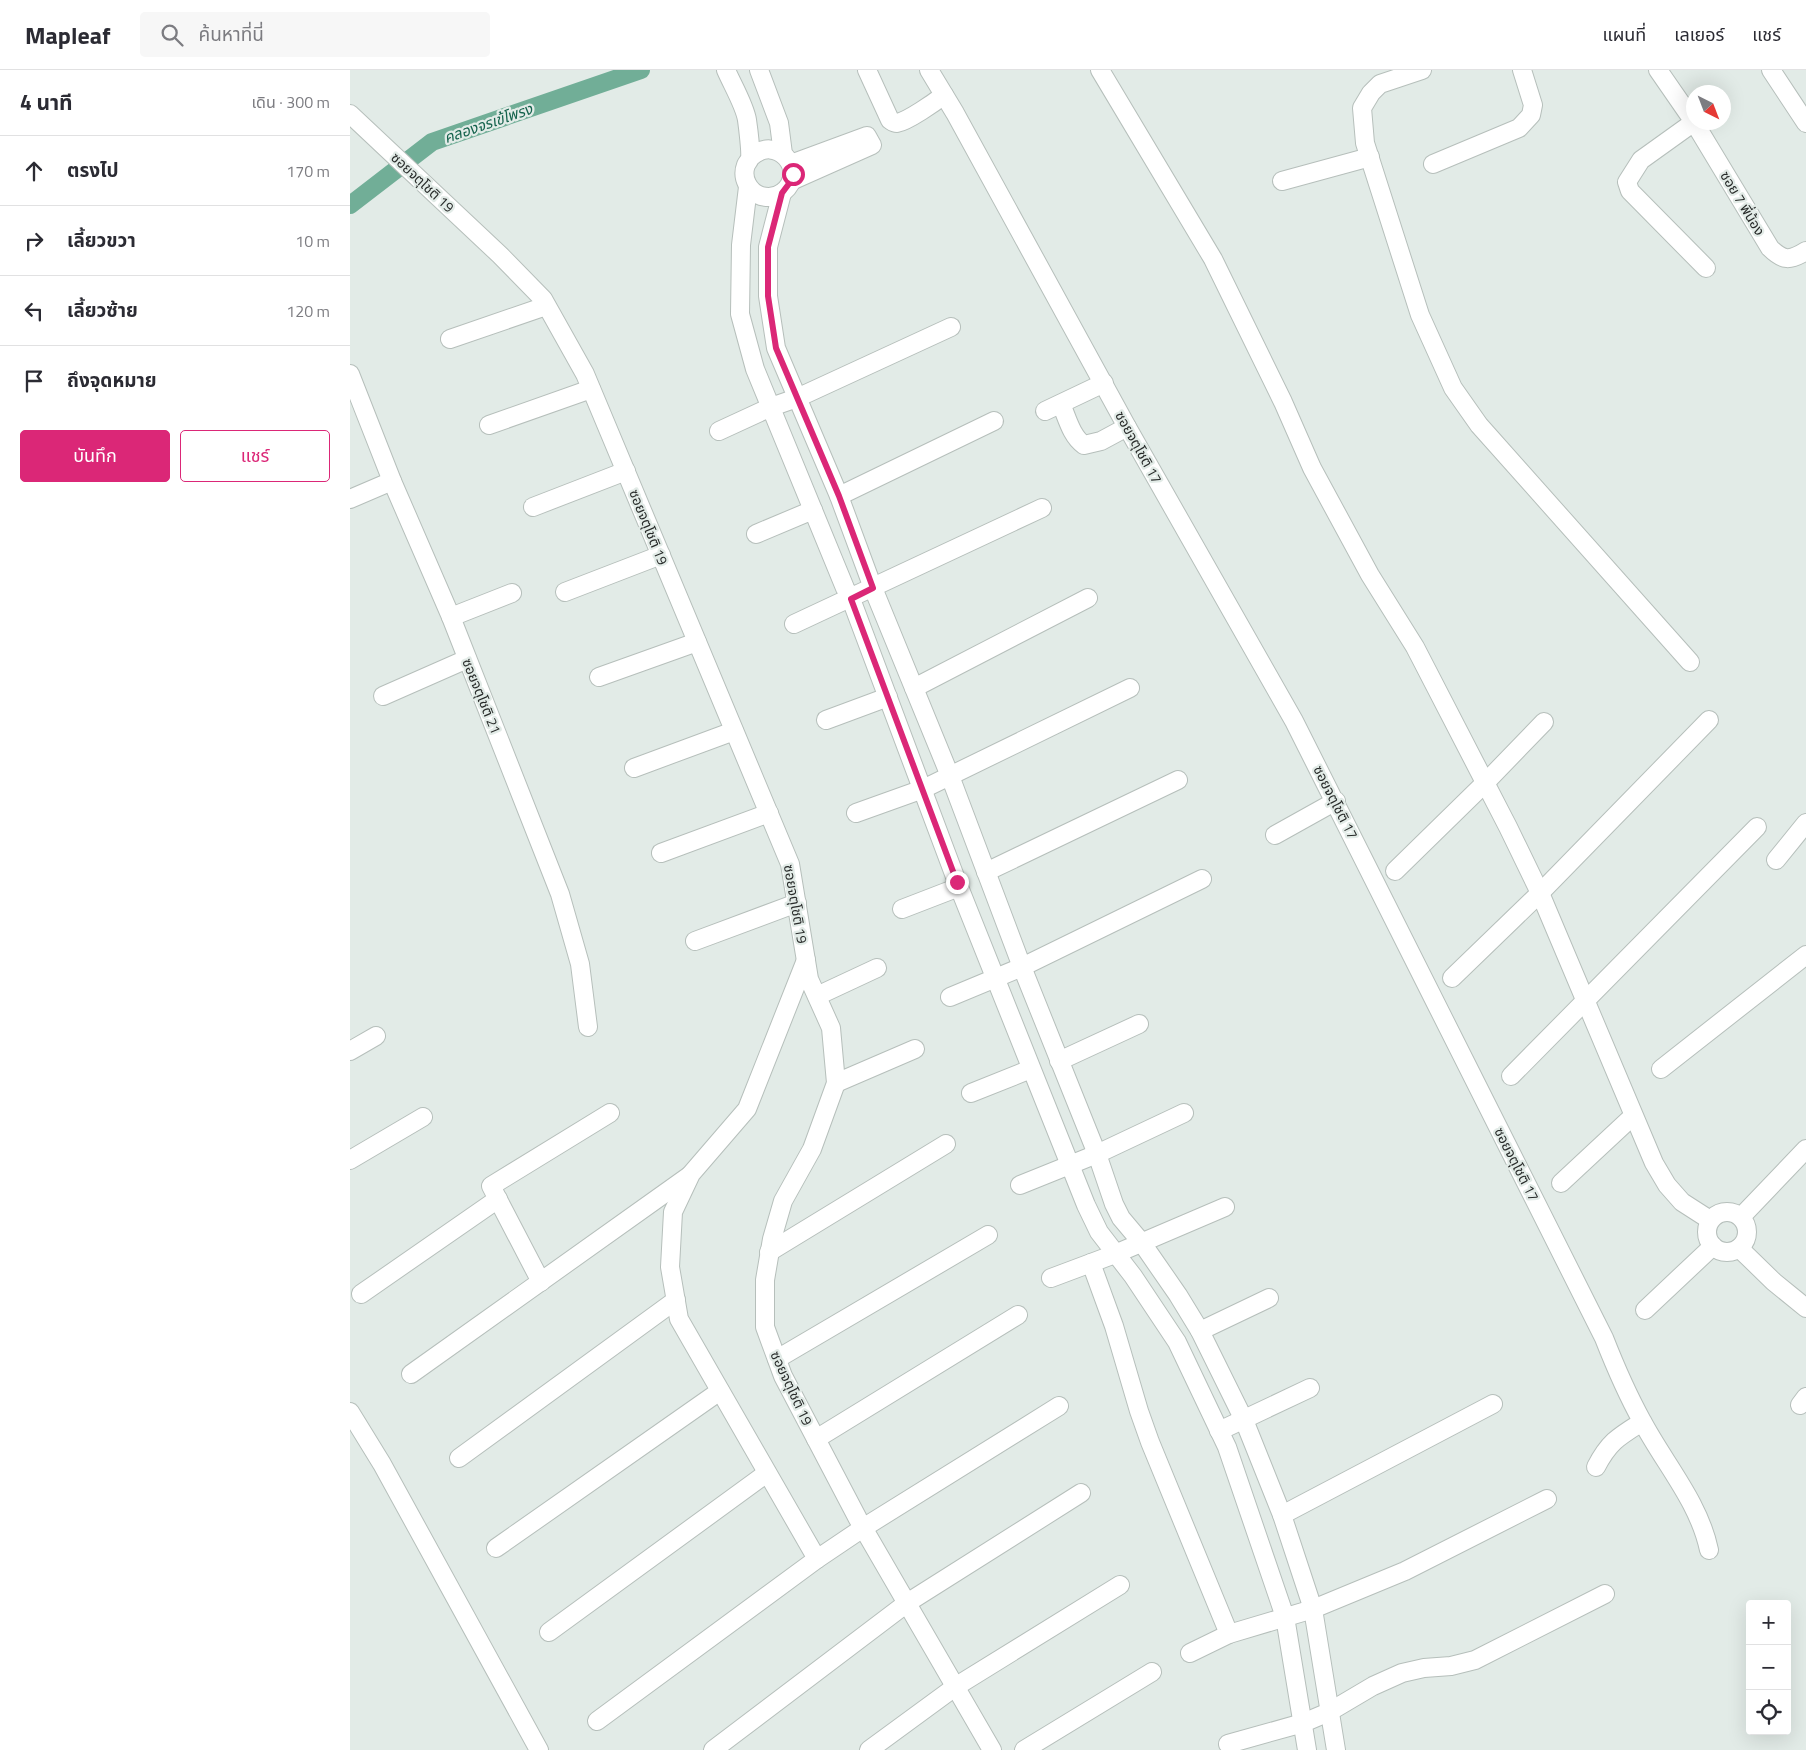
<!DOCTYPE html>
<html lang="th">
<head>
<meta charset="utf-8">
<style>
	:root { --surface:#fff; --page:#f7f7f7; --text:#2b2b33; --muted:#7c7c81; --line:#e1e1e2; --accent:#db2777 }
	body { margin:0; font-family:"Titillium Web","Noto Sans Thai",sans-serif; background:var(--page); color:var(--text) }
	.controls { position:absolute; right:15px; bottom:15px; display:grid; overflow:hidden; border-radius:5px; box-shadow:0 5px 20px #0002 }
	.controls button { width:45px; height:45px; display:grid; place-items:center; padding:0; border:0; border-bottom:1px solid var(--line); background:var(--surface); color:var(--text); font:25px sans-serif }
	.compass { position:absolute; left:1336px; top:15px; width:45px; height:45px; border-radius:50%; background:var(--surface); box-shadow:0 5px 20px #0002; rotate:138deg }
	.stop { position:absolute; width:15px; height:15px; margin:-11px; border:4px solid #db2777; border-radius:50%; background:#fff }
	.stop.end { background:#db2777; border-color:#fff; box-shadow:0 1px 5px #0008 }
	.list { margin:0; padding:0; list-style:none }
	h2 { display:flex; justify-content:space-between; align-items:center; height:65px; margin:0; padding:0 20px; font-size:21px }
	h2 small { font-size:16px; font-weight:400; color:var(--muted) }
	.list li { display:grid; grid-template-columns:32px 1fr auto; gap:15px; align-items:center; box-sizing:border-box; height:70px; padding:0 20px; border-top:1px solid var(--line) }
	.list b { display:block; font-size:19px; white-space:nowrap }
	.list em { font-size:16px; font-style:normal; color:var(--muted) }
	.actions { display:flex; gap:10px; padding:15px 20px }
	.actions a { flex:1; padding:11px 0; border:1px solid var(--accent); border-radius:5px; text-align:center; font-size:18px; color:var(--accent) }
	.actions .main { background:var(--accent); color:#fff }
	.icon { flex:none; width:28px; height:28px; fill:none; stroke:currentColor; stroke-width:2; stroke-linecap:round; stroke-linejoin:round }
	.map { position:relative; flex:none; width:1456px; height:1680px; overflow:hidden }
	header { display:flex; align-items:center; gap:30px; box-sizing:border-box; height:70px; padding:0 25px; background:var(--surface); border-bottom:1px solid var(--line) }
	header strong { font-size:24px }
	nav { display:flex; gap:28px; margin-inline-start:auto; font-size:18px }
	.search { width:350px; height:45px; background:var(--page); display:flex; align-items:center; gap:12px; box-sizing:border-box; padding:0 18px; border-radius:5px; color:var(--muted); font-size:19px }
	main { display:flex }
	aside { flex:1; background:var(--surface) }
	.map>svg:first-child { display:block }
	.lines { fill:none; stroke-linecap:round; stroke-linejoin:round }
	.canal { stroke:#71ae97; stroke-width:18 }
	.minor-casing { stroke:#b6bfbb; stroke-width:20 }
	.minor { stroke:#fff; stroke-width:18 }
	.route { stroke:#db2777; stroke-width:6 }
	.labels { text-anchor:middle; dominant-baseline:central; stroke-width:4.5; stroke-linejoin:round; paint-order:stroke }
	.street-label { font-size:14px; fill:#282b2a; stroke:#e2ebe7 }
	.water-label { font-size:15px; font-style:italic; fill:#14624c; stroke:#e2ebe7 }
</style>
</head>
<body>
<header>
<strong>Mapleaf</strong>
<div class="search"><svg class="icon" aria-label="search" viewBox="0 0 24 24"><circle cx="10" cy="10" r="6"/><path d="M15 15l6 6"/></svg>ค้นหาที่นี่</div>
<nav><a>แผนที่</a><a>เลเยอร์</a><a>แชร์</a></nav>
</header>
<main>
<aside>
<h2>4 นาที<small>เดิน · 300 m</small></h2>
<ul class="list">
<li><svg class="icon" aria-label="ahead" viewBox="0 0 24 24"><path d="M12 20V5M6 11l6-6 6 6"/></svg><div><b>ตรงไป</b></div><em>170 m</em></li>
<li><svg class="icon" aria-label="right" viewBox="0 0 24 24"><path d="M7 20v-9h11M14 6l5 5-5 5"/></svg><div><b>เลี้ยวขวา</b></div><em>10 m</em></li>
<li><svg class="icon" aria-label="left" viewBox="0 0 24 24"><path d="M17 20v-9H6M10 6l-5 5 5 5"/></svg><div><b>เลี้ยวซ้าย</b></div><em>120 m</em></li>
<li><svg class="icon" aria-label="arrive" viewBox="0 0 24 24"><path d="M6 21V4h12l-3 4 3 4H6"/></svg><div><b>ถึงจุดหมาย</b></div></li>
</ul>
<div class="actions"><a class="main">บันทึก</a><a>แชร์</a></div>
</aside>
<div class="map">
<svg width="1456" height="1680" viewBox="0 0 1456 1680">
	<rect width="100%" height="100%" fill="#e2ebe7"/>
	<g class="lines">
		<path class="canal" d="M0,135L82,72L291,0"/>
		<defs>
			<g id="minor">
				<path d="M376,0C382,14 395,36 397,50C398,57 401,82 400,88C399,91 397,93 396,95C391,108 399,122 411,126C419,128 427,127 433,122C459,101 426,62 400,88"/>
				<path d="M409,0L429,53L433,84"/>
				<path d="M517,0L540,50C543,52 544,53 547,53C558,51 585,32 594,25"/>
				<path d="M579,0L605,43L777,357L944,651L1254,1268C1265,1296 1277,1324 1292,1351C1314,1393 1349,1432 1359,1480"/>
				<path d="M750,0L863,189L933,332L962,398L1020,505L1065,577L1158,757L1190,823L1304,1093L1317,1115L1332,1132L1360,1150"/>
				<path d="M1072,0L1030,14L1021,23L1012,38L1015,73L1070,245L1103,318L1129,355L1340,592"/>
				<path d="M1308,0L1344,52"/>
				<path d="M1421,0L1456,53"/>
				<path d="M0,44L150,185L193,229L235,304L440,794L459,909L481,958L486,1013L462,1079L433,1131L422,1169L415,1210V1257L433,1306L508,1449L642,1680"/>
				<path d="M1344,52L1291,90L1277,112L1280,121L1356,198"/>
				<path d="M1344,52L1420,178C1433,191 1440,191 1456,181"/>
				<path d="M1083,94L1169,58L1181,45L1183,35L1172,0"/>
				<path d="M441,111L522,75L517,66L441,94"/>
				<path d="M932,111L1020,87"/>
				<path d="M398,117L391,175L390,244L405,299L495,518L501,529L607,812L736,1135L749,1162L783,1206L827,1272L877,1377L935,1547L957,1680"/>
				<path d="M432,123L418,177V226L426,278L489,426L523,518L600,706L672,897L747,1084L764,1134L771,1148L792,1173L828,1225L850,1261L894,1350L932,1445L963,1539L986,1680"/>
				<path d="M100,269L196,236"/>
				<path d="M0,304L42,411L101,547L210,824L230,894L238,957"/>
				<path d="M711,334C717,347 721,366 734,375L751,371L777,357"/>
				<path d="M695,341L754,313"/>
				<path d="M139,355L241,319"/>
				<path d="M369,361L421,337L447,328L601,257"/>
				<path d="M489,426L644,351"/>
				<path d="M0,429L42,411"/>
				<path d="M183,437L276,401"/>
				<path d="M406,464L463,440"/>
				<path d="M215,522L311,485"/>
				<path d="M101,547L162,523"/>
				<path d="M444,554L692,438"/>
				<path d="M249,607L347,572"/>
				<path d="M564,618L738,528"/>
				<path d="M33,626L117,589"/>
				<path d="M476,650L538,627"/>
				<path d="M284,698L384,661"/>
				<path d="M506,743L573,719L780,618"/>
				<path d="M925,765L986,731"/>
				<path d="M311,783L419,743"/>
				<path d="M1426,790L1456,753"/>
				<path d="M1045,801L1135,713L1194,652"/>
				<path d="M636,802L828,710"/>
				<path d="M552,839L609,817"/>
				<path d="M345,871L447,833"/>
				<path d="M456,890L397,1039L341,1104L323,1142L320,1197L329,1249L467,1489L513,1458L709,1336"/>
				<path d="M1102,908L1190,823L1359,650"/>
				<path d="M467,926L527,898"/>
				<path d="M600,927L672,897L852,809"/>
				<path d="M0,981L26,966"/>
				<path d="M709,991L789,954"/>
				<path d="M1311,999L1456,885"/>
				<path d="M1161,1006L1407,757"/>
				<path d="M486,1013L565,979"/>
				<path d="M621,1023L681,999"/>
				<path d="M0,1090L73,1047"/>
				<path d="M1211,1113L1283,1046"/>
				<path d="M670,1115L747,1084L834,1043"/>
				<path d="M875,1137L765,1184L741,1193L764,1256L789,1341L800,1372L879,1564"/>
				<circle cx="1377" cy="1162" r="20"/>
				<path d="M1391,1147L1456,1079"/>
				<path d="M1389,1178L1424,1212L1456,1238"/>
				<path d="M419,1182L596,1074"/>
				<path d="M701,1208L741,1193"/>
				<path d="M191,1212L141,1116L260,1043"/>
				<path d="M11,1224L148,1129"/>
				<path d="M1295,1240L1363,1176"/>
				<path d="M850,1261L919,1228"/>
				<path d="M427,1289L638,1165"/>
				<path d="M61,1304L339,1106"/>
				<path d="M1450,1335L1456,1327"/>
				<path d="M0,1342L32,1394L189,1680"/>
				<path d="M869,1361L960,1318"/>
				<path d="M466,1369L668,1245"/>
				<path d="M109,1388L326,1230"/>
				<path d="M1246,1397C1259,1372 1268,1367 1292,1352"/>
				<path d="M932,1445L1143,1334"/>
				<path d="M146,1478L370,1321"/>
				<path d="M199,1562L417,1403"/>
				<path d="M840,1583L879,1564L963,1539L1055,1501L1197,1429"/>
				<path d="M247,1651L467,1489"/>
				<path d="M878,1674L953,1653L979,1642L1023,1616L1052,1603L1074,1598L1101,1596L1125,1590L1255,1524"/>
				<path d="M363,1680L557,1533L731,1423"/>
				<path d="M519,1680L605,1617L770,1515"/>
				<path d="M674,1680L802,1602"/>
			</g>
		</defs>
		<use href="#minor" class="minor-casing"/>
		<use href="#minor" class="minor"/>
	</g>
	<g class="lines">
		<path class="route" d="M443,104L441,111L432,123L418,177V226L426,278L489,426L523,518L501,529L607,812"/>
	</g>
	<g class="labels">
		<g class="street-label">
			<text transform="translate(73 112) rotate(43)">ซอยจตุโชติ 19</text>
			<text transform="translate(1393 133) rotate(59)">ซอย 7 พี่น้อง</text>
			<text transform="translate(789 377) rotate(61)">ซอยจตุโชติ 17</text>
			<text transform="translate(299 457) rotate(68)">ซอยจตุโชติ 19</text>
			<text transform="translate(132 626) rotate(68)">ซอยจตุโชติ 21</text>
			<text transform="translate(986 732) rotate(63)">ซอยจตุโชติ 17</text>
			<text transform="translate(446 834) rotate(80)">ซอยจตุโชติ 19</text>
			<text transform="translate(1167 1094) rotate(63)">ซอยจตุโชติ 17</text>
			<text transform="translate(442 1318) rotate(65)">ซอยจตุโชติ 19</text>
		</g>
		<g class="water-label">
			<text transform="translate(138 53) rotate(-19)">คลองจรเข้โพรง</text>
		</g>
	</g>
</svg>
<div class="controls">
<button>+</button>
<button>−</button>
<button><svg class="icon" aria-label="locate" viewBox="0 0 24 24"><circle cx="12" cy="12" r="6"/><path d="M12 2v4M12 18v4M2 12h4M18 12h4"/></svg></button>
</div>
<svg class="compass" viewBox="-18 -18 36 36"><path d="M0-13l5 13h-10z" fill="#e53935"/><path d="M0 13l5-13h-10z" fill="#7c7c81"/></svg>
<div class="stop" style="left:443px;top:104px"></div>
<div class="stop end" style="left:607px;top:812px"></div>
</div>
</main>
</body>
</html>
